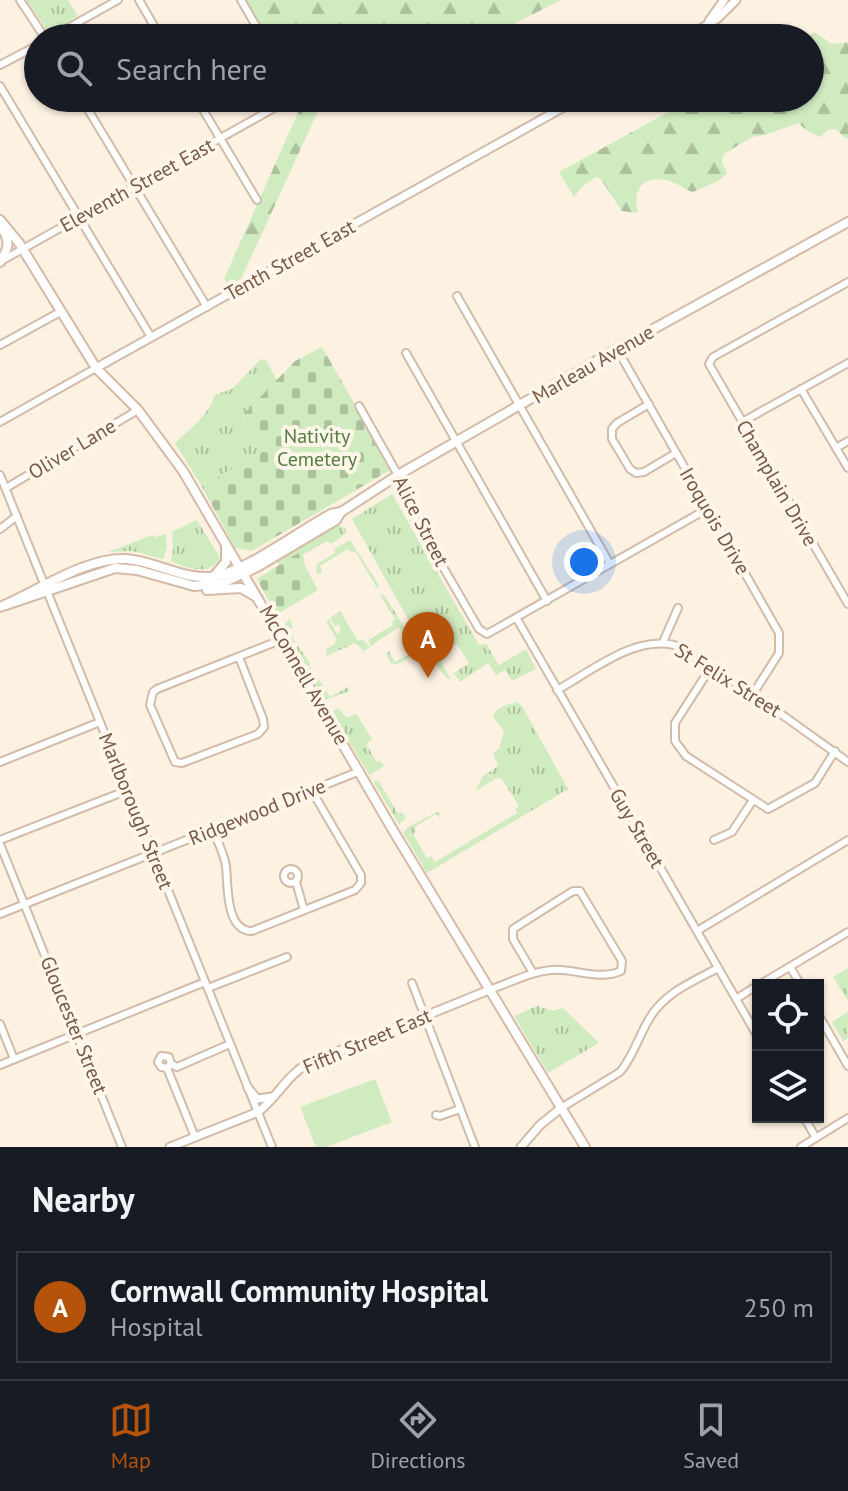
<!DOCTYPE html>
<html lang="en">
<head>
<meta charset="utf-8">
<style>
	:root { --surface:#171b24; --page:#242831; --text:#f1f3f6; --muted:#9ea1a6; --line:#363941; --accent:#b45309 }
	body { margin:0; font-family:"PT Sans",sans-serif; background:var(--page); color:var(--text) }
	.controls { position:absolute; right:24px; bottom:24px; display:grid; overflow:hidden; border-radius:0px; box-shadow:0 2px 6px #0004 }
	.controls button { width:72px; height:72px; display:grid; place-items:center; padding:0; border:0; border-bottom:2px solid var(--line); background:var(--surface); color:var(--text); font:40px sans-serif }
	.you { position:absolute; left:584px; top:562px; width:28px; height:28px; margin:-20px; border:6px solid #fff; border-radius:50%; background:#1a73e8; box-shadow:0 0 0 12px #1a73e833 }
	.badge { display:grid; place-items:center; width:52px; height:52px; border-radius:50%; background:var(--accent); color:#fff; font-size:26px; font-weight:700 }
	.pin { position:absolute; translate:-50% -66px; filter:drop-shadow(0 2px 4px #0008) }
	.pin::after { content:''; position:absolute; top:42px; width:28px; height:24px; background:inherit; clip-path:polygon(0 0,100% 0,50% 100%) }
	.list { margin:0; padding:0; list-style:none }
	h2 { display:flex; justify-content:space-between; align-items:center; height:104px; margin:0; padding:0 32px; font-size:34px }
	h2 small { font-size:26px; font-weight:400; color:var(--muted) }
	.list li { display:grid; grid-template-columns:52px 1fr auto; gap:24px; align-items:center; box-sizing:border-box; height:112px; margin:0 16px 16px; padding:0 16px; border:2px solid var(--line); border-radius:0px }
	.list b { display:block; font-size:30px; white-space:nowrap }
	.list p { margin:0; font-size:26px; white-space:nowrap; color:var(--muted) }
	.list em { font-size:26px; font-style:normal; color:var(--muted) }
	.icon { flex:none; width:44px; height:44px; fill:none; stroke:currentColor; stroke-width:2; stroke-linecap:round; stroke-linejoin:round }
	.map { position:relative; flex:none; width:848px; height:1147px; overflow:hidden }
	.search { position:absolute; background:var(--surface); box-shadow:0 2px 6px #0004; left:24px; right:24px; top:24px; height:88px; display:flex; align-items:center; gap:20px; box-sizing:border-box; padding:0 28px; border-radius:44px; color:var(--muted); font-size:30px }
	.sheet { height:232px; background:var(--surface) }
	nav { display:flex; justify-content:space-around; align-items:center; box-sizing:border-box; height:112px; border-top:2px solid var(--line); background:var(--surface); font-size:22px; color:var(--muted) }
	nav a { display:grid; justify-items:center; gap:4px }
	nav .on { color:var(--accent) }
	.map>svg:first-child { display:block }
	.grass { fill:url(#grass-tufts) }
	.forest { fill:url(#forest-firs) }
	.cemetery { fill:url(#cemetery-stones) }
	.pitch { fill:#d1ebc0 }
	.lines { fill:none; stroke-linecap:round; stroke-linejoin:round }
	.minor-casing { stroke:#d1bcab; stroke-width:10 }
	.tertiary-casing { stroke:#d1bcab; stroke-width:11 }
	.secondary-casing { stroke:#d4bba8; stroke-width:12 }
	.minor { stroke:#fff; stroke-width:6 }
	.tertiary { stroke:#fff; stroke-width:7 }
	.secondary { stroke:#fff; stroke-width:8 }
	.labels { text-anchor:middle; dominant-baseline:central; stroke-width:8; stroke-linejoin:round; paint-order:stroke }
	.street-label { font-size:20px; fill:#765847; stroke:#fff6e9 }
	.park-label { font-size:20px; fill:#517c3f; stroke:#fff6e9 }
</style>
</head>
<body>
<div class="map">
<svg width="848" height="1147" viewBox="0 0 848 1147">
	<defs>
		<pattern id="grass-tufts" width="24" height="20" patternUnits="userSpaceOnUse" patternTransform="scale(2)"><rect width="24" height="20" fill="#d1ebc0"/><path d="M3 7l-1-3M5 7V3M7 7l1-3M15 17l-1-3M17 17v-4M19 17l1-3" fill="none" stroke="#aec19e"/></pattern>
		<pattern id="forest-firs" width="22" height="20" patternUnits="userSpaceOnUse" patternTransform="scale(2)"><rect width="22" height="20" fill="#d1ebc0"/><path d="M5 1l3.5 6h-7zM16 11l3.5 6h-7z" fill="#aec19e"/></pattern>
		<pattern id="cemetery-stones" width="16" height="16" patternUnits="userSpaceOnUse" patternTransform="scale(2)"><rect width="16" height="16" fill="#d1ebc0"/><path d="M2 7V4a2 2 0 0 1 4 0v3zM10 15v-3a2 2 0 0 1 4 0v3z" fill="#aec19e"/></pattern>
	</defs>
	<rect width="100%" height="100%" fill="#fdf2e2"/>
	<g class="grass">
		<path d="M26,0H68L78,16L49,33Z"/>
		<path d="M261,359L266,360L277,380L242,417L262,452L202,487L175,443C188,430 212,413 214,395L232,389Z"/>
		<path d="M392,494L479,645L486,644L499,665L526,649L536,669L512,681L505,670L496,675L488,663L460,682L454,673L469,663L457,644L437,655L451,680C442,677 436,661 428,655L353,521L352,519Z"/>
		<path d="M197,520L220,558C211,577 185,568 171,561L173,548L172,532Z"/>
		<path d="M337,525L346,529L345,534L331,544L327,541L303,555L305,565L298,554L278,565V561Z"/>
		<path d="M166,534L167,548L163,559L132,551L108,552L152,535L155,537Z"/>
		<path d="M350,540L379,585L374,591L377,588L355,551L351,552L348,549L320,566L322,572L318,574L316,570L317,564L335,553L334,549Z"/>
		<path d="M256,583L287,635L283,626L290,618L293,628H289L295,642L293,645L295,648L298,646L311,664L307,667L304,662L302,663Z"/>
		<path d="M380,595L385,596L416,647L413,655L396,665L391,663L386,654L389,651L395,662L412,653L399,627L371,646L368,640L393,625L392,621L395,619Z"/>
		<path d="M340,611L358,641L362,639L370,647L364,651L355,643L327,656L326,649L335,644L336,638L326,621L329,619L337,634L341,630L339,624L335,626L330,618Z"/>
		<path d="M309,667L312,668L330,697L348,687L350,691L325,700L306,669Z"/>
		<path d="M517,702L522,706L568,789L427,873L403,833L408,827L437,812L440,814L439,818L436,814L415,827L416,831L413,834L427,858L431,856L435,862L517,813L515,809L519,806L502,779L497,778L475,791L483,776L487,773L491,778H497L491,777L488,773L498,766L493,753L499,749L504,731L493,717C496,706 507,705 517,702Z"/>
		<path d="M338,708L347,718L355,714L357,715L372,739L366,744L377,762L380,761L384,766L370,775L374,782L378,780L398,814L402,812L406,818L399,824L334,717V710Z"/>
		<path d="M848,968V1001L833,977Z"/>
		<path d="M537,1006L553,1011L563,1008L599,1043L548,1073L514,1016Z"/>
		<path d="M848,1012V1038L843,1041L832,1022Z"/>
	</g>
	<g class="forest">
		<path d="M245,0H561L486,38H450L443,28L424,38H269Z"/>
		<path d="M815,32L832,44L848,42V138H845L836,129H829L820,137L809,132L798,123L765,135L752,137L724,154L722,161L727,174L716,182L693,192C684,190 678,183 669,181C643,174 632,190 638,213L622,211L600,178L596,177L582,187L574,197L559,172L694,98H810V38H804Z"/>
		<path d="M302,98H324L241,279L228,285L224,279L300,108Z"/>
	</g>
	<g class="cemetery">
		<path d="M322,347L392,469L252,551L235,548L202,487L261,452L242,416L295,361Z"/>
		<path d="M298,553L318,590L276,615L257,579Z"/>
	</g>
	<path class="pitch" d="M375,1079L392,1122L326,1147H316L300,1107Z"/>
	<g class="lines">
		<defs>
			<g id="minor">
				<path d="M20,0L45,38"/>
				<path d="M139,0L161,38"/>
				<path d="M241,0L263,38"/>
				<path d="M50,38L118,0"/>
				<path d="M0,65L38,45"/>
				<path d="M0,86L151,337"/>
				<path d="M81,98L207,307"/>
				<path d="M196,98L257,200"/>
				<path d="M3,260L292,98"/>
				<path d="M848,282L713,357L709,364L848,604"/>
				<path d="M457,296L610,564"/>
				<path d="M0,345L62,311"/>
				<path d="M617,349L779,633V653L753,694"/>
				<path d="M406,353L547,601"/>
				<path d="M801,389L848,468"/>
				<path d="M649,404L617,423L612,429V439L630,469L636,473L644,472L676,453"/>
				<path d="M359,406L398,475L414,517L479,629L487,634L709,508"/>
				<path d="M0,422L96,368"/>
				<path d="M742,422L848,363"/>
				<path d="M836,448L848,441"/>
				<path d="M0,475L272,1147"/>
				<path d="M6,488L138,410"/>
				<path d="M0,529L17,516"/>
				<path d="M517,619L758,1037"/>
				<path d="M663,642L678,608"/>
				<path d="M239,657L263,719L264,727L258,734L182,763L175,762L150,705L153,692L157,689L283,639"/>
				<path d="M711,667L675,723V741L686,756L768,809L815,783L835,751"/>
				<path d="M557,690C592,671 633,636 674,645L753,694L848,762"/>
				<path d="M0,762L100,722"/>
				<path d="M213,830C218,842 224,854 226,866C228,884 225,931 252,931L355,890L361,883V875L312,791"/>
				<path d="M0,840L128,790"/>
				<path d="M714,840L732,832L753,800"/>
				<path d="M0,844L122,1147"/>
				<circle cx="291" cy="876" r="7"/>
				<path d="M296,882L304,910"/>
				<path d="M0,914L360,771"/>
				<path d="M697,931L848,840"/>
				<path d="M790,967L801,985"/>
				<path d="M412,983L475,1147"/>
				<path d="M759,985L848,932"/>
				<path d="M208,988L287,957"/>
				<path d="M489,990C510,983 529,972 551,970C575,968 598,981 621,971L622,961L580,891H573L513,929V939L533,973"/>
				<path d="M736,999L758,985"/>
				<path d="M818,1014L848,1066"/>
				<path d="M0,1024L14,1059"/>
				<path d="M0,1065L205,982"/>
				<path d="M167,1068L161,1067L158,1062L161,1056L169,1057L171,1064"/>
				<path d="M561,1108L620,1072C634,1056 639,1034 651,1016C666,992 694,981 718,968"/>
				<path d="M436,1115L440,1116L460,1109"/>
				<path d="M804,1117L816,1138"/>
				<path d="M195,1137L167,1068L171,1064L177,1067L230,1044"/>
				<path d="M801,1147L848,1118"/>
			</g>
			<g id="tertiary">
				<path d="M709,21L724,0"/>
				<path d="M686,38L718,18L736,0"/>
				<path d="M96,368L580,98"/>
				<path d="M248,1088L257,1099L272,1097"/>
				<path d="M170,1147L258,1112C277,1098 286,1076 307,1064L489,990"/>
				<path d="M521,1147L540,1125L561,1108"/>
			</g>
			<g id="secondary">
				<path d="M0,220L19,243L96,368L138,410L183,471L394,832L585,1147"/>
				<path d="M0,262C8,249 11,242 2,228"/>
				<path d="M215,575L226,562V545"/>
				<path d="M207,590L241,588L255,596"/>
				<path d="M6,605L115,568L137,570L194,586L223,583L257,567L336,520L341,512L398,475L617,349L848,222"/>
				<path d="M0,607C37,592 85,557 126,559C157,561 185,582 217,576C247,570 301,530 331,514L341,512"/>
			</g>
		</defs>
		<use href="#minor" class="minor-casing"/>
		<use href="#tertiary" class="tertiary-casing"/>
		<use href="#secondary" class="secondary-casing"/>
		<use href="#minor" class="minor"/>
		<use href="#tertiary" class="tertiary"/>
		<use href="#secondary" class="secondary"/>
	</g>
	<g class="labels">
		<g class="street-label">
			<text transform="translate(137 185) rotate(-29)">Eleventh Street East</text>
			<text transform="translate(290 260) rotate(-29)">Tenth Street East</text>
			<text transform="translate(593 364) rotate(-30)">Marleau Avenue</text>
			<text transform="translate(72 449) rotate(-31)">Oliver Lane</text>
			<text transform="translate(777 483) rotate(60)">Champlain Drive</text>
			<text transform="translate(421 521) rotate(63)">Alice Street</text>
			<text transform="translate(715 521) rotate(60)">Iroquois Drive</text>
			<text transform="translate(304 675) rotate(60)">McConnell Avenue</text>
			<text transform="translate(728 680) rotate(32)">St Felix Street</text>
			<text transform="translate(136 811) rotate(68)">Marlborough Street</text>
			<text transform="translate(257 812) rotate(-22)">Ridgewood Drive</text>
			<text transform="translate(637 828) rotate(60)">Guy Street</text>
			<text transform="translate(74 1025) rotate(68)">Gloucester Street</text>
			<text transform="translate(367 1041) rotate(-23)">Fifth Street East</text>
		</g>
		<g class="park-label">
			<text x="317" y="436">Nativity<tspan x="317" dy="23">Cemetery</tspan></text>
		</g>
	</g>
</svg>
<div class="controls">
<button><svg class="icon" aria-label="locate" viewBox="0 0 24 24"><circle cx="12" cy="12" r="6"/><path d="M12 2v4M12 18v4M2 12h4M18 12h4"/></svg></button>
<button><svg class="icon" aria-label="layers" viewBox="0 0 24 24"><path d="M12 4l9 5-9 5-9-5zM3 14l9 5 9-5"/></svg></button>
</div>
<div class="you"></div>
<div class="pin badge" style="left:428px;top:678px">A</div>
<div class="search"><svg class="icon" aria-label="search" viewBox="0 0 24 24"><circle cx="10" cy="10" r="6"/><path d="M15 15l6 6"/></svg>Search here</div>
</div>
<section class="sheet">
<h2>Nearby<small></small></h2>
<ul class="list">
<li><span class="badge">A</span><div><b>Cornwall Community Hospital</b><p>Hospital</p></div><em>250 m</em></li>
</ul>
</section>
<nav>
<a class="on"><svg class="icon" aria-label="map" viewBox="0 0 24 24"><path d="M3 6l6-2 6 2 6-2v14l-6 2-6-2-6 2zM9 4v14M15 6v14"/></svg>Map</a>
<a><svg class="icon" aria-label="directions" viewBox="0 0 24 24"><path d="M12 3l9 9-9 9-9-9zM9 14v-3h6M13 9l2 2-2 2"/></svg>Directions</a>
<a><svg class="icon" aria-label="saved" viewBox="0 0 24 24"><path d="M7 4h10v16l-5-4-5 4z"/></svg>Saved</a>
</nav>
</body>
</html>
